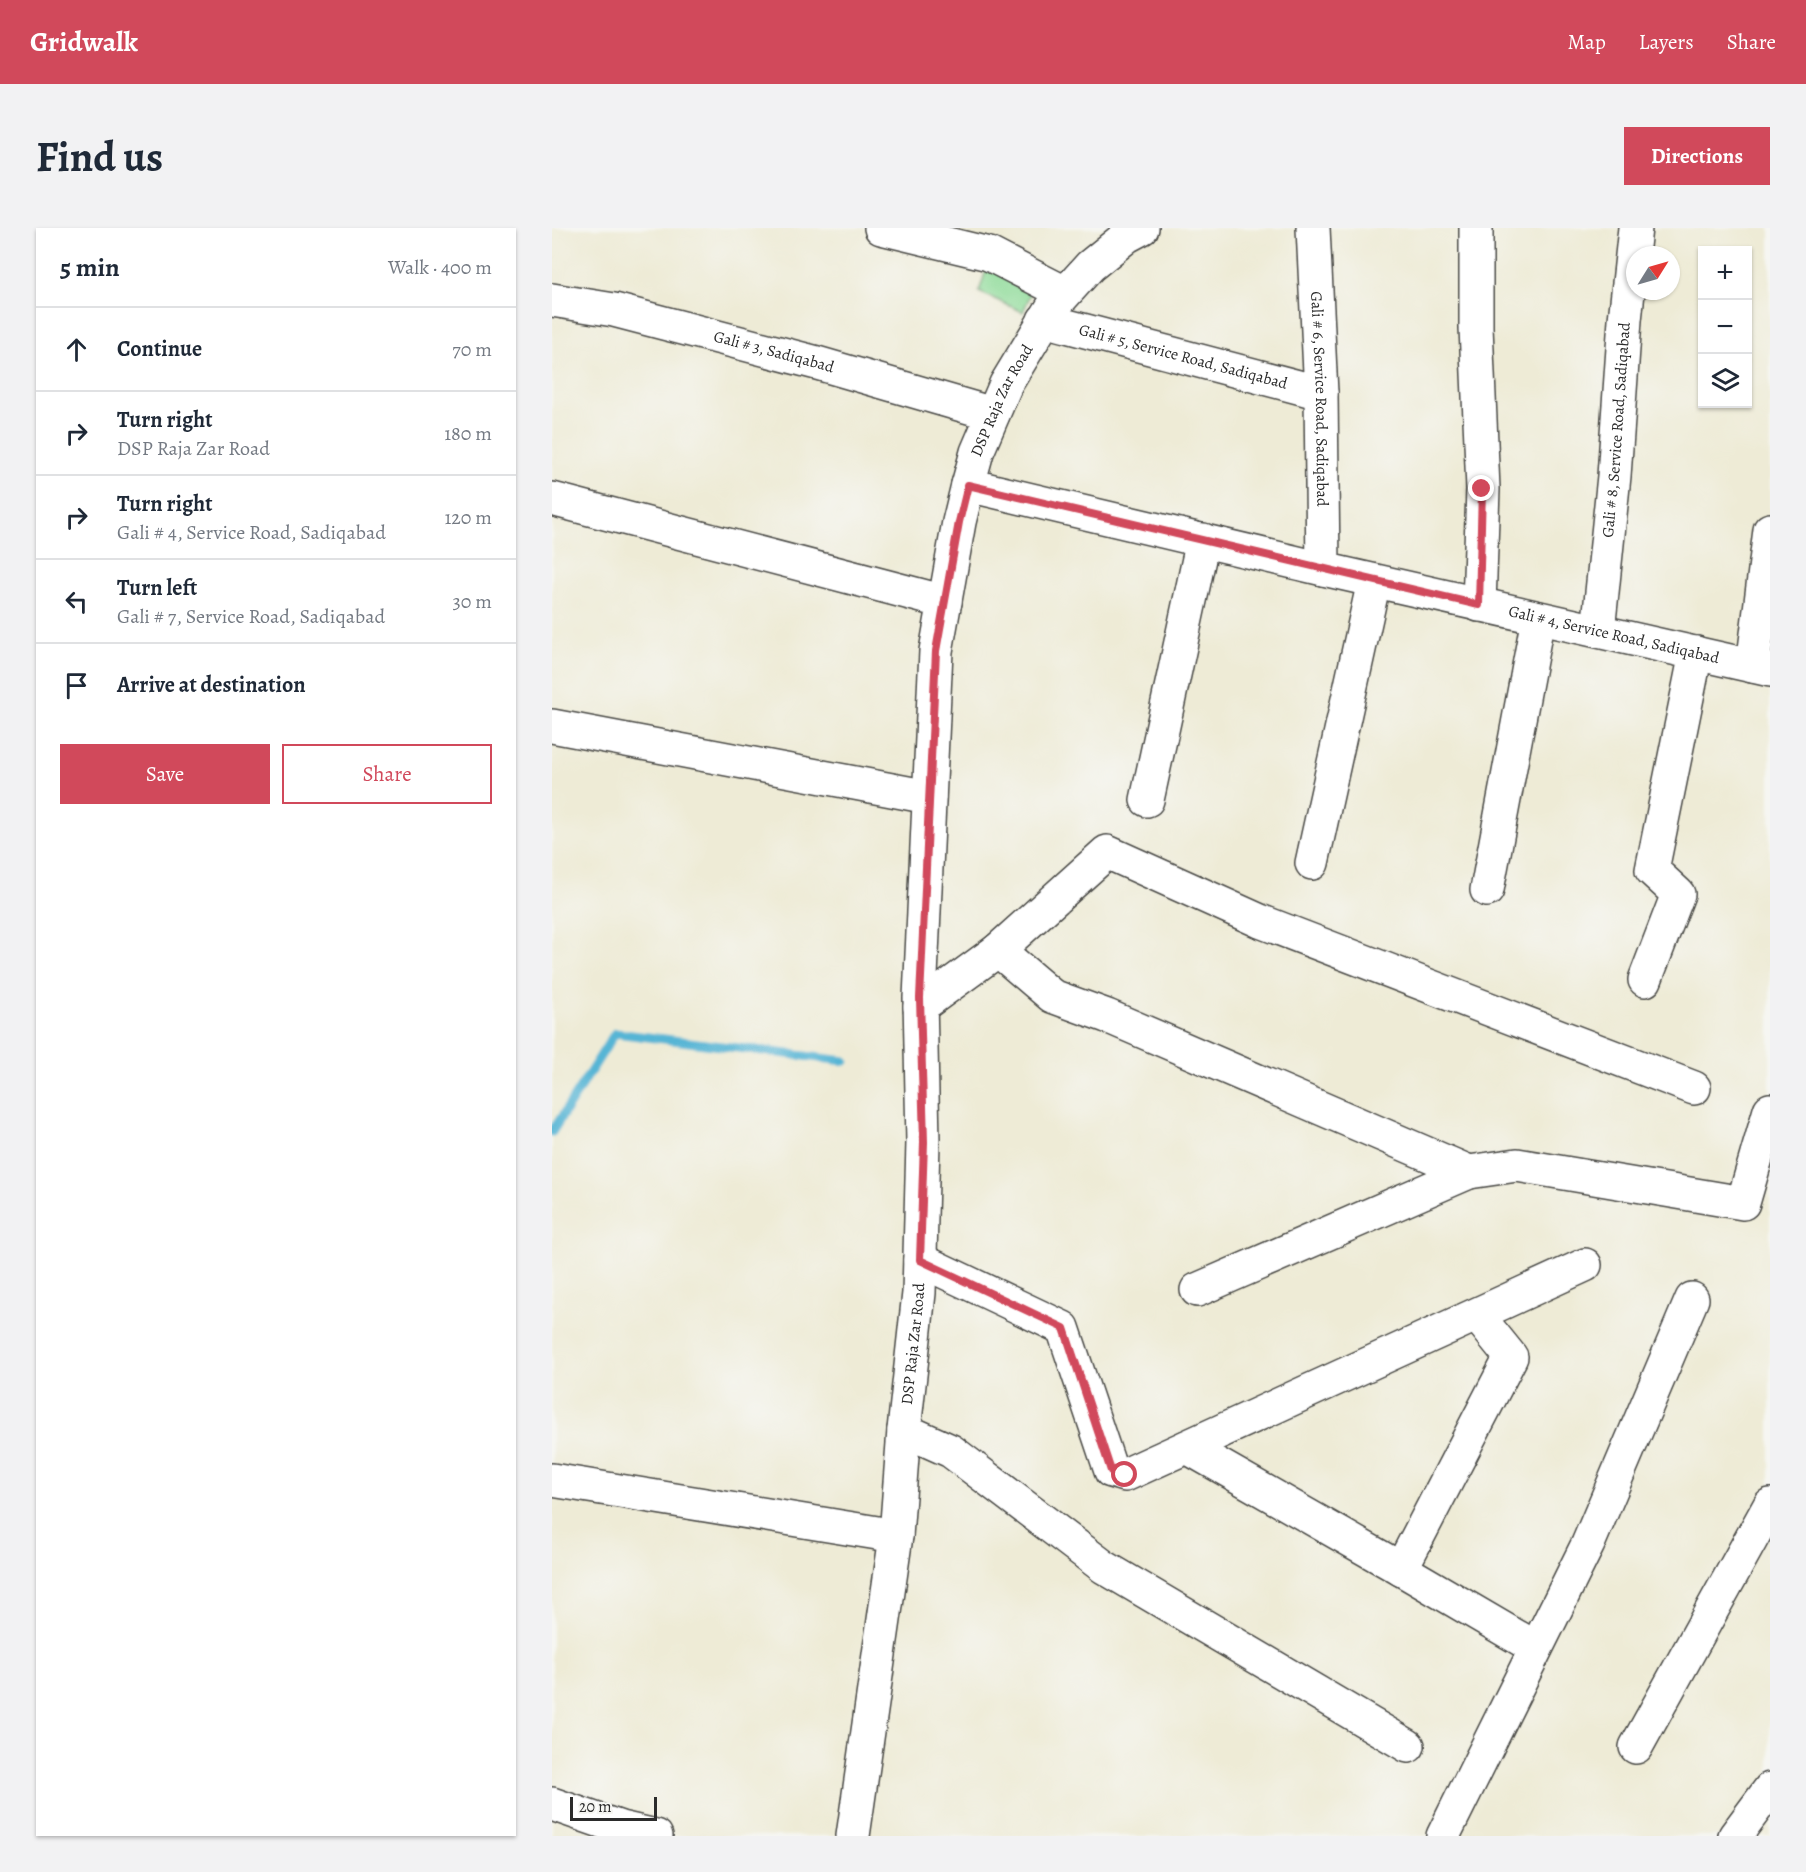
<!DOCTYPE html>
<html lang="en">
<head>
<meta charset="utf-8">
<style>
	:root { --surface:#fff; --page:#f2f2f3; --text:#1f2937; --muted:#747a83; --line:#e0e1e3; --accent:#d1495b }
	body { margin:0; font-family:Alegreya,serif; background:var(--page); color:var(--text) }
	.controls { position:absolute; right:18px; top:18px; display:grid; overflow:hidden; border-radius:0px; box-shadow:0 2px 4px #0004 }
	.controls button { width:54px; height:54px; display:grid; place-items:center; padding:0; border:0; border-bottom:2px solid var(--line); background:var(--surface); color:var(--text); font:30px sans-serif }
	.compass { position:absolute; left:1074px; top:18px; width:54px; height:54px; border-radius:50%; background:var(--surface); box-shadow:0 2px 4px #0004; rotate:53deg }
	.scale { position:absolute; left:18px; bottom:15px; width:87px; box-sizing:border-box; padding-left:6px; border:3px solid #2b2b2b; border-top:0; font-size:16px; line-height:21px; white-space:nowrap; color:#2b2b2b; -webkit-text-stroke:4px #f6f6f2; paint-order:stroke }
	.stop { position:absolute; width:18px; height:18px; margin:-14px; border:4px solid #d1495b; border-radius:50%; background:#fff }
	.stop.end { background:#d1495b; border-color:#fff; box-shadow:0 2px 6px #0008 }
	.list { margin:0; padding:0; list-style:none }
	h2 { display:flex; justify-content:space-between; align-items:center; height:78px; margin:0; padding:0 24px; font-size:26px }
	h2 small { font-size:20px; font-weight:400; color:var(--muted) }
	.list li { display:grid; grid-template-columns:39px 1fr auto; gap:18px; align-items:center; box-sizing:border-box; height:84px; padding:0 24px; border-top:2px solid var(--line) }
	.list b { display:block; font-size:22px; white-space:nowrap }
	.list p { margin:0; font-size:20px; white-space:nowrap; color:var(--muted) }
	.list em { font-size:20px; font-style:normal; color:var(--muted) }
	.actions { display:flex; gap:12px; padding:18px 24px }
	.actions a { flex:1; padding:14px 0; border:2px solid var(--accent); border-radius:0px; text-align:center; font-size:21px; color:var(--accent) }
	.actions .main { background:var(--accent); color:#fff }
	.icon { flex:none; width:33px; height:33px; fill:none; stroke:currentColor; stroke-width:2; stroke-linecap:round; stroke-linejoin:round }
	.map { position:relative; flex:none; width:1218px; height:1608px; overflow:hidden; border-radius:0px }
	header { display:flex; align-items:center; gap:36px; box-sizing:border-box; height:84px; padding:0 30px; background:var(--accent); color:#fff }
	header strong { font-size:28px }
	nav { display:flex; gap:33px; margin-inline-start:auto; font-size:21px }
	.intro { display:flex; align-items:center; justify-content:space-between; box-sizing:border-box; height:144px; padding:0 36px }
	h1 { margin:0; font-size:42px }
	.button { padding:15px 27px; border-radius:0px; background:var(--accent); color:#fff; font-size:21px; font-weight:700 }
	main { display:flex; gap:36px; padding:0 36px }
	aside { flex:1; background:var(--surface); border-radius:0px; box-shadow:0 2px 4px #0004 }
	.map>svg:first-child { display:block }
	.green { fill:#8edb99; stroke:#5c8362; stroke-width:1.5 }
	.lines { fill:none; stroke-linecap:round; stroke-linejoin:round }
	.stream { stroke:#57b5d5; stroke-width:9 }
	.minor-casing { stroke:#484845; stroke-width:36 }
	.major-casing { stroke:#484845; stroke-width:36 }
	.minor { stroke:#fff; stroke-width:33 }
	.major { stroke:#fff; stroke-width:33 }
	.route { stroke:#d1495b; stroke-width:8 }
	.labels { text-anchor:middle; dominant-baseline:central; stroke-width:4.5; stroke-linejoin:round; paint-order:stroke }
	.street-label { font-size:16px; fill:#2b2b2b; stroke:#f6f6f2 }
</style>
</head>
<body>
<header>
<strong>Gridwalk</strong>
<nav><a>Map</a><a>Layers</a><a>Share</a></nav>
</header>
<div class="intro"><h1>Find us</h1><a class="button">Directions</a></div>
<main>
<aside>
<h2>5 min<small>Walk · 400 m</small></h2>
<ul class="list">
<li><svg class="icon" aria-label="ahead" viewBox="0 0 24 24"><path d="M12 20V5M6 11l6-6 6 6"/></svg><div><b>Continue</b></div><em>70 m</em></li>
<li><svg class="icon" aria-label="right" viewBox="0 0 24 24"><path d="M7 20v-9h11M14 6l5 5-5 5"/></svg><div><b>Turn right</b><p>DSP Raja Zar Road</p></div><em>180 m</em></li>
<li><svg class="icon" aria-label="right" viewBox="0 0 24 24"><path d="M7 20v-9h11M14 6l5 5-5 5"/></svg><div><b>Turn right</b><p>Gali # 4, Service Road, Sadiqabad</p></div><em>120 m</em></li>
<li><svg class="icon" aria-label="left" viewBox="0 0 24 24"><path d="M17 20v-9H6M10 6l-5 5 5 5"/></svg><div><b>Turn left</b><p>Gali # 7, Service Road, Sadiqabad</p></div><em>30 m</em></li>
<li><svg class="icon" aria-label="arrive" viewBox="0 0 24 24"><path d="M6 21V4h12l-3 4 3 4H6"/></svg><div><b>Arrive at destination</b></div></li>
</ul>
<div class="actions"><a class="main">Save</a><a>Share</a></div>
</aside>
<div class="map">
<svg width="1218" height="1608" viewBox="0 0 1218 1608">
	<rect width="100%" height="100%" fill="#f6f6f2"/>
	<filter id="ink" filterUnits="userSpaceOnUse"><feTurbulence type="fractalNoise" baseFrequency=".0167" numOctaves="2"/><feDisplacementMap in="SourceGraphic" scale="12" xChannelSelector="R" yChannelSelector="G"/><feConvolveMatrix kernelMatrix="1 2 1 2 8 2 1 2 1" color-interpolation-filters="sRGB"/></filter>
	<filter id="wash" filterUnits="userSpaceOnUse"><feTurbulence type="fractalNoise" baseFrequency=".008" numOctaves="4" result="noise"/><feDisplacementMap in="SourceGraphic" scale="24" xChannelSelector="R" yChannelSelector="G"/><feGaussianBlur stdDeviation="1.35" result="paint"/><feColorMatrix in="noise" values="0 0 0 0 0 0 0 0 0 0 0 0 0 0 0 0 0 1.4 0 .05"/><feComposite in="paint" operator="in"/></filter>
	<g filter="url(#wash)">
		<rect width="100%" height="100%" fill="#eeebd6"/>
		<path class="green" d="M436,36L482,58L471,84L427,64Z"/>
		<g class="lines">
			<path class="stream" d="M0,904L63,805L293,833"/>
		</g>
	</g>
	<g filter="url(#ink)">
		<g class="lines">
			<defs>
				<g id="minor">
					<path d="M329,0L437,26L513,65"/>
					<path id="s1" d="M761,0L769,165L771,341"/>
					<path d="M924,0V99L931,261L927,377"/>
					<path id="s2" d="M0,72L62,82L265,135L441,186"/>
					<path id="s3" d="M492,92L769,165"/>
					<path id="s4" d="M416,257L771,341L1218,442"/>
					<path d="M0,271L393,374"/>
					<path id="s5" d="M1046,403L1062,248L1073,92L1083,0"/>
					<path d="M1201,438L1218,302"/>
					<path d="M0,498L377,569"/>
					<path d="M595,572L651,312"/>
					<path d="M760,635L822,353"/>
					<path d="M935,662L986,390"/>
					<path d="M446,722L555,624L708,693L1142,860"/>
					<path d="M1093,752L1126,666L1100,642L1144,425"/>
					<path d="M368,779L446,722L500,768L555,788L917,944L965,937L1191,975L1218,882"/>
					<path d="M368,1032L511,1100L559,1243L573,1247L1033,1037"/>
					<path d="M645,1062L917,944"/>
					<path d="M352,1202L399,1223L552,1339L856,1518"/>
					<path d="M635,1219L849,1341L984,1420"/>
					<path d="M0,1252L344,1308"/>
					<path d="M849,1341L959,1129L925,1087"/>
					<path d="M1084,1519L1218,1277"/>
					<path id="s6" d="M301,1608L344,1308L352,1202L367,1065L371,914L368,770L384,423L407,294L416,257L425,224L454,156L500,80L538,38L575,8L590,0"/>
					<path d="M891,1608L1036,1316L1140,1071"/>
					<path d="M1183,1608L1218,1561"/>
				</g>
				<path id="major" d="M0,1576L69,1600L104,1608"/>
			</defs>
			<use href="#minor" class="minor-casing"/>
			<use href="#major" class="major-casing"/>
			<use href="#minor" class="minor"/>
			<use href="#major" class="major"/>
		</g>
	</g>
	<g class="lines" filter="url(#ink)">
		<path class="route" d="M573,1247L559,1243L512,1100L368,1032L372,914L368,770L384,423L407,294L416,257L927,377L930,261"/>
	</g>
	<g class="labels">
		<g class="street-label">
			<text stroke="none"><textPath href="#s2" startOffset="228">Gali # 3, Sadiqabad</textPath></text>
			<text stroke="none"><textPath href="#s3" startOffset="144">Gali # 5, Service Road, Sadiqabad</textPath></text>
			<text stroke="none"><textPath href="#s1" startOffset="171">Gali # 6, Service Road, Sadiqabad</textPath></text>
			<text stroke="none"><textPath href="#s6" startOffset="1450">DSP Raja Zar Road</textPath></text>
			<text stroke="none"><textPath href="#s5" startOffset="202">Gali # 8, Service Road, Sadiqabad</textPath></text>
			<text stroke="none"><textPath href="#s4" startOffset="663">Gali # 4, Service Road, Sadiqabad</textPath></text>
			<text stroke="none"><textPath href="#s6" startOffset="496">DSP Raja Zar Road</textPath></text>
		</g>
	</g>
</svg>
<div class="controls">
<button>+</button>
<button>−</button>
<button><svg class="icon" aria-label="layers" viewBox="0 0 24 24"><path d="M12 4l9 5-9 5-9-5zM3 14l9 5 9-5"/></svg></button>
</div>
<svg class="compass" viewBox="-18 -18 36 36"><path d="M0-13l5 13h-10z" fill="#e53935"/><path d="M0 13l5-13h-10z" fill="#747a83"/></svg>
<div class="scale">20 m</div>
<div class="stop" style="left:573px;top:1247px"></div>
<div class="stop end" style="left:930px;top:261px"></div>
</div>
</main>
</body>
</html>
